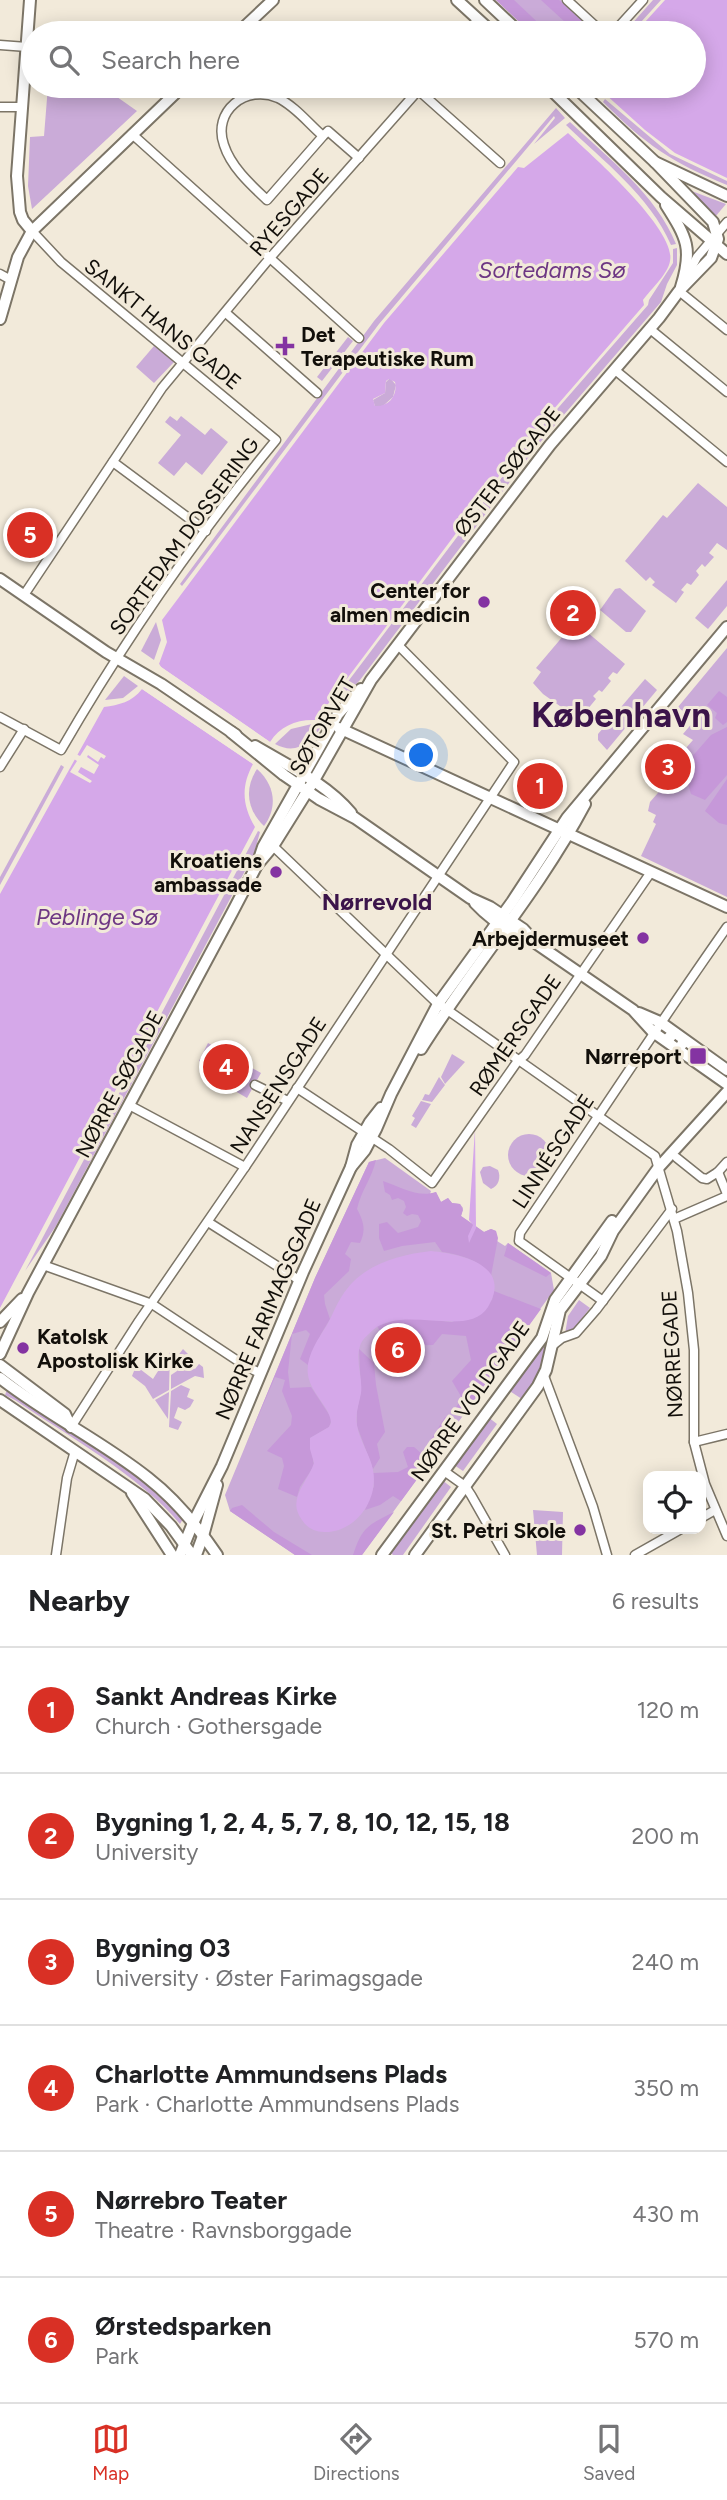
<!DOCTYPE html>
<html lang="en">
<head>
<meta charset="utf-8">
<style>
	:root { --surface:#fff; --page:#f6f6f6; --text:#202124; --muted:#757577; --line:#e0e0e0; --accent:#d93025 }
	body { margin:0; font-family:Figtree,sans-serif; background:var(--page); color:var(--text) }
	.controls { position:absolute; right:21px; bottom:21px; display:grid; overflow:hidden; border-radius:14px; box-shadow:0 4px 18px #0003 }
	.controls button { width:63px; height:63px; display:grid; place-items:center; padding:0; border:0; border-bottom:2px solid var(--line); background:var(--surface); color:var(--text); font:35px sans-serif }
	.you { position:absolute; left:422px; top:756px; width:24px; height:24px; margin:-18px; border:5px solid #fff; border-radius:50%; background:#1a73e8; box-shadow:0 0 0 10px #1a73e833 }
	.badge { display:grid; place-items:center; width:46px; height:46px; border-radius:50%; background:var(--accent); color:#fff; font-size:23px; font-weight:700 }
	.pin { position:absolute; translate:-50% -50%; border:4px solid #fff; box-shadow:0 2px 7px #0006 }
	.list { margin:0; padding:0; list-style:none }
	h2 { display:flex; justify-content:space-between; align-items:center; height:91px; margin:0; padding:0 28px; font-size:30px }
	h2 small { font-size:23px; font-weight:400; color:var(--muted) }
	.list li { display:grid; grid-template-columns:46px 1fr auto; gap:21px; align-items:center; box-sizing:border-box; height:126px; padding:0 28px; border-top:2px solid var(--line) }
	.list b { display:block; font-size:26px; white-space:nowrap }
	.list p { margin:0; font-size:23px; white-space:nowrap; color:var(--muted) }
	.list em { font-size:23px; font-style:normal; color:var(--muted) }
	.icon { flex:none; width:38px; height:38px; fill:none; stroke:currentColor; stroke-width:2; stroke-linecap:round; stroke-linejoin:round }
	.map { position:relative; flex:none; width:727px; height:1555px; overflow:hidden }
	.search { position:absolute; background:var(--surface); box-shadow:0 4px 18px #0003; left:21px; right:21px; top:21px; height:77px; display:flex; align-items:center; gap:18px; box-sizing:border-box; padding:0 24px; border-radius:38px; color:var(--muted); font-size:26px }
	.sheet { height:847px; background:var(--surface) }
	nav { display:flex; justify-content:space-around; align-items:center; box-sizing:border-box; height:98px; border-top:2px solid var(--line); background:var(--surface); font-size:19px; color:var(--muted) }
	nav a { display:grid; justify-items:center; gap:4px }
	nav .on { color:var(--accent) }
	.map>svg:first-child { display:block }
	.green { fill:#caabd8 }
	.forest { fill:#c698d9 }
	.water { fill:#d5a8e9; fill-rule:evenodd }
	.pier { fill:#f2eada }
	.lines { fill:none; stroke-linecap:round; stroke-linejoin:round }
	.street-casing { stroke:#7c7567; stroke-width:11 }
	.secondary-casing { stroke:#7c7567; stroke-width:14 }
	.street { stroke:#fff; stroke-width:8 }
	.secondary { stroke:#fff; stroke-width:10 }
	.poi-dot { fill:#8433a2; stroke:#f2eada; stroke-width:2.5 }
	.labels { text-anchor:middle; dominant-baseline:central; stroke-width:6; stroke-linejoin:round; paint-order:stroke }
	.street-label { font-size:21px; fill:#120f0a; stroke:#f2eada }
	.poi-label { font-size:21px; font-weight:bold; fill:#120f0a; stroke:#f2eada; text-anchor:end }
	.water-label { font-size:23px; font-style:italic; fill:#6e3784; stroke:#f2eada }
	.quarter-label { font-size:24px; font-weight:bold; fill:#3b144a; stroke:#f2eada }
	.town-label { font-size:35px; font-weight:bold; fill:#3b144a; stroke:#f2eada }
</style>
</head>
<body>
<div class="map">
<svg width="727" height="1555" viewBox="0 0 727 1555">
	<rect width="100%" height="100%" fill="#f2eada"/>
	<g class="green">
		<path d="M496,0H561L597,33H531Z"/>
		<path d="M653,0H661L631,33H623L620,30L626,24L629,27Z"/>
		<path d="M48,86H111L110,92L137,111L32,209L28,186L30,137L44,136Z"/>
		<path d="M605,99L670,154L727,181V185C671,162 646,145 603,102Z"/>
		<path d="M556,108L565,118L534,144L555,118L554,116L379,324L186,581L182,586L180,584L374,321Z"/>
		<path d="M570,122C608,158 656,194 676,244L671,245C650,196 603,161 566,125Z"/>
		<path d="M689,190L726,204L715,217Z"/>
		<path d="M677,248V265L667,284L661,302L537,446L360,680L330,711L323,723L319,720L531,439L648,305L649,300L673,263V249Z"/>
		<path d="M348,337L353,341L322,381L317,377Z"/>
		<path d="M154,346L175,361L154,383L136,367Z"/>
		<path d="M390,378L396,385L393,397L383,406H375L373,400L385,393L386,382Z"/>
		<path d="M170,416L177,421L181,416L205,435L211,428L228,442L202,475L186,462L174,476L158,463L181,435L165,422Z"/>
		<path d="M698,483L727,507V550L717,543L709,553L714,557L705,567L702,564L696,571L699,575L691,585L687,583L681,590L684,592L676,603L652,585L655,582L650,577L646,581L625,561L663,515L667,518Z"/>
		<path d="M727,580V606L708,629L695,618Z"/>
		<path d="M620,588L646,611L631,632H626L600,610L615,589Z"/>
		<path d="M156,622L161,640L154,660L141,651Z"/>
		<path d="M575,622L625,664L617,674L613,672L608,678L611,681L602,692L599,690L593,696L596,699L587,710L582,706L574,716L543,694L533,683L541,672L536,668Z"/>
		<path d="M727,648V897L641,856L656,824L653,822L656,815L648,811L650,802L692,754L686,748L693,740L683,734L694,721L678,707Z"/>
		<path d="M124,676L138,686L123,698L105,700Z"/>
		<path d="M645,679L657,690L607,750L598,740V734Z"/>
		<path d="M312,724L321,727C310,744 295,755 275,744L291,729Z"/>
		<path d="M61,765L64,767L0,885V877Z"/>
		<path d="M257,769C275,785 278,807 264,826C247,810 244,789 257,769Z"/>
		<path d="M258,831L260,832L254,854L56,1226L25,1271Z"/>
		<path d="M208,1043L261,1073L247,1098L201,1071L204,1064L199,1061Z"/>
		<path d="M452,1054L465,1062L445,1084L441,1077Z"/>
		<path d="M439,1077L445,1085L432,1102L422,1100L425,1094L429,1095Z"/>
		<path d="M421,1101L431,1104L416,1128L411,1125L415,1118L412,1116Z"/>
		<circle cx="529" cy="1155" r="21"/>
		<path d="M385,1158L431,1191L430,1194L436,1192L441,1202L448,1198L452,1203L460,1204L463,1208L461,1216L484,1232L491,1229L496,1231L497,1241L505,1246L508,1243L551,1273L554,1290L362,1555H295L230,1511L225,1495L315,1278L369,1162Z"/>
		<path d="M490,1166L498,1170C501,1177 499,1186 491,1189L483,1183L480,1172L483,1167Z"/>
		<path d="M579,1300L590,1308L572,1331L565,1334L568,1316Z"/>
		<path d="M546,1336L549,1337L542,1369L522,1399L508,1390Z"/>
		<path d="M183,1349L189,1355L185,1362L195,1369L199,1364L203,1367L204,1378L195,1376L171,1389V1375L177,1371V1357Z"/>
		<path d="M170,1352L169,1390L153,1399L145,1386L132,1376L136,1366L153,1379Z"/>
		<path d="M181,1385L190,1389L187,1397L194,1400L190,1407L185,1410L178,1407L174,1418L182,1422L178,1430L169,1427L171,1391Z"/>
		<path d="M7,1390L128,1469L166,1501L183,1519L180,1524C140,1476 68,1436 15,1400L5,1395Z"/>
		<path d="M169,1392L168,1419L155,1400Z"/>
		<path d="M488,1417L497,1424L463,1471L454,1465Z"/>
		<path d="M442,1480L451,1487L403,1555H393L390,1552Z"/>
		<path d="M533,1510L563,1512L562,1555H537Z"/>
	</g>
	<g class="forest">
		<path d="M496,0H514L549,33H531Z"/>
		<path d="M541,0H559L594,33H577Z"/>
		<path d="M719,691L727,697V722L723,725L715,718L717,713L707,705Z"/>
		<path d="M727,727V775L705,800L691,794L683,767L711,735Z"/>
		<path d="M727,779V825L719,823L705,811Z"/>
		<path d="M376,1160C372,1178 361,1191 357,1209C364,1222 366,1230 360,1243L351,1242L345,1254L351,1259L349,1271L324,1295L325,1304L330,1319L321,1334L308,1365L300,1359L310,1334L306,1330L292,1334L288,1372L290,1388L311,1387L332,1419L329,1427L310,1438L314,1466L300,1487L297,1497L278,1489L284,1466L282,1458L267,1451L291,1425L292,1416L282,1391L285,1380L275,1377L243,1452L315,1278L369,1162Z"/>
		<path d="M383,1181C401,1187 418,1198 436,1192L441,1202L448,1198L452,1203L460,1204L463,1210L461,1216L484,1232L491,1229L496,1231L498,1238L491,1276C480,1260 462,1255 442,1252L435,1242L402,1246L384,1251L379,1238V1224L387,1222L398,1233L418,1227L421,1221L418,1215L412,1214L407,1216L403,1213L406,1207L404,1201L398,1198L392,1200L390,1195L385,1192Z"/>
		<path d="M508,1243L551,1273L546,1277L504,1256Z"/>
		<path d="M494,1291L541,1309L464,1416L455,1409L462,1398L452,1381L471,1360L466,1336L442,1334L433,1345L389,1346L377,1326L396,1320L412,1318L452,1322L492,1300Z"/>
		<path d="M359,1349L374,1363L376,1385L385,1432L377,1444L380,1458L373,1469L357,1426V1410L361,1392Z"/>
		<path d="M445,1417L457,1425L401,1501L393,1496L380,1505L365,1510L374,1486L373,1473L398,1472L408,1467L403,1452L407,1447H414L422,1454Z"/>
		<path d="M242,1505L274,1532L312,1555H295L230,1511L232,1508Z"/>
		<path d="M394,1512L362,1555H353C362,1527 368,1525 394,1512Z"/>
	</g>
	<g class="water">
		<path d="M665,0H727V178L675,153L645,130L604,93L609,86H694V33H635Z"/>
		<path d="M568,133C590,154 677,230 670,261C668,274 651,289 643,300L644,305L520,448L316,720C297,719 280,726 270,742L161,667L159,664L167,642L162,620L384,323L518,167L524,168ZM389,379L395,382C398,395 389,407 375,406L373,399L385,393L386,381Z"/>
		<path d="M142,689L253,764C241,786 242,805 255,827L0,1308V894L104,707C119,705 132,702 142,689Z"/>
		<path d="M475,1129L476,1228L469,1243L468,1236L473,1225L469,1220Z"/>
		<path d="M431,1251C461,1254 513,1265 488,1307C468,1339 404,1304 373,1330C368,1335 362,1339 360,1346C355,1361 363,1378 361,1393C359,1404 355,1414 357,1425C359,1440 370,1454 373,1470C379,1500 355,1533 324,1532C315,1532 307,1528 302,1520C286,1499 308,1482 314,1463L310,1449V1438L329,1427L331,1423C331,1408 311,1394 308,1375C305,1358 318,1339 327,1325C332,1316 336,1305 342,1296C361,1265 397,1255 431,1251Z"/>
	</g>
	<g class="pier">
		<path d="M159,664L161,667L270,742L268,745L159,670L157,666Z"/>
		<path d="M144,686L147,687L256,761L253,764L142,689Z"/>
		<path d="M87,745L106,756L104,759L101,757L98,762L88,755L87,757L99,765L94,774L81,767L78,772L92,781L90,783L70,772L77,761L74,759L76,754L80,756Z"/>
	</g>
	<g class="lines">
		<defs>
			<g id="street">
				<path d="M567,0L603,33"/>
				<path d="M466,33L478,19"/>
				<path d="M613,33L643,0"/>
				<path d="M0,45L27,47"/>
				<path d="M418,90L500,163"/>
				<path d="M0,107H22"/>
				<path d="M132,134L359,338"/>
				<path d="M323,136L267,200C251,185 231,167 224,145C212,111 246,84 278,98C295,106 309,124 323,136L328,131L359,158"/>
				<path d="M727,222L697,257L679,291L727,330"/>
				<path d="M0,274L11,280"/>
				<path d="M226,313L317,393"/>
				<path d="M650,329L727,392"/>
				<path d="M615,370L727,462"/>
				<path d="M113,462L206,531"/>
				<path d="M24,595L162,388L269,259L422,86"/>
				<path d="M0,717L61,750C124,641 196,537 276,440L61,262L32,231"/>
				<path d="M0,767L24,729"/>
				<path d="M273,846L436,1002L655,1156L677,1231L688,1293L694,1350V1442L705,1484L727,1536"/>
				<path d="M671,1034L673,1035L670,1039L668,1037Z"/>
				<path d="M682,1042L684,1043L681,1047L680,1046Z"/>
				<path d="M255,1085L288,1101"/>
				<path d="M297,1088L389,1149L432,1183L517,1062L525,1055L651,872"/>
				<path d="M129,1105L245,1167"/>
				<path d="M677,1158L702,1178L707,1179L718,1172L727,1162"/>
				<path d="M718,1172L727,1194"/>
				<path d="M674,1219L727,1196"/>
				<path d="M208,1222L299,1280"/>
				<path d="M43,1265L152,1304L247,1367L260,1373"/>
				<path d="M603,1301L519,1241L520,1233C589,1131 656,1028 727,927"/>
				<path d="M552,1346L562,1338L576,1333L596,1310L672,1209"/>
				<path d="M544,1376L593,1507L607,1555"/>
				<path d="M71,1427L139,1321L245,1167L514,762L398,645"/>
				<path d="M694,1442L727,1434"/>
				<path d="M444,1471L465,1486L471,1495L505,1555"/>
				<path d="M701,1518L715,1510"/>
				<path d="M56,1555L67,1478L75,1451"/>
				<path d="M635,1555L681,1529"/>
			</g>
			<g id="secondary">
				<path d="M30,0L17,176L20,212L23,220L32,231"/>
				<path d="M457,0L493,33"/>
				<path d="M485,0L520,33"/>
				<path d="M238,33L273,0"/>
				<path d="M547,86L661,197L727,254"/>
				<path d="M574,86L655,162L727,196"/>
				<path d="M666,205C687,238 693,249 681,287"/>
				<path d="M0,319L18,257L32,231L183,86"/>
				<path d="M0,579L106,652L161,684L236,735"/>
				<path d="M339,728L727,907"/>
				<path d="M231,732L284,775L319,799L355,818L470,898L490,907L523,929L537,944L633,1010L653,1032L727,1084"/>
				<path d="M255,746C287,765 327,784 351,813"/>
				<path d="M257,865L273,846L313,782L371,680L550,445L659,318L679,291L711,258L718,239L713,222L655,162"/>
				<path d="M475,903C491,920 511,933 533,942"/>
				<path d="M639,1013L660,1022L727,1070"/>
				<path d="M421,1049C473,966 539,891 585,804"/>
				<path d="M351,1167L365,1150L376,1129L391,1094L438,1004L512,902L567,818L727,627"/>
				<path d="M0,1322L22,1299"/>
				<path d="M0,1354L28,1293L232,913L257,865L263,847L338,714L361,689"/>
				<path d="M0,1365L65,1414L71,1427"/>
				<path d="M0,1378C47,1415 102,1441 148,1478C175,1499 198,1527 217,1555"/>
				<path d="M0,1400L145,1499L171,1526L192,1555"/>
				<path d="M132,1493L172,1555"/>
				<path d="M180,1555L193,1523L222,1466L303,1272L351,1167L357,1145L370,1122L381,1108"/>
				<path d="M196,1555L203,1536L217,1485"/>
				<path d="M382,1555L542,1338L555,1300L612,1221"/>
				<path d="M415,1555L538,1386L546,1370L560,1310L601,1256L613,1231L659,1167L727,1092"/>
			</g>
		</defs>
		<use href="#street" class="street-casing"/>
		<use href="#secondary" class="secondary-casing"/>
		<use href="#street" class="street"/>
		<use href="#secondary" class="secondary"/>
	</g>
	<g class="poi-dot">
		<path d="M281.5 335.5h7v7h7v7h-7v7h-7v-7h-7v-7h7z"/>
		<circle cx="484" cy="602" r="7"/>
		<circle cx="276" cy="872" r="7"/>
		<circle cx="643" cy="938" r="7"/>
		<rect x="689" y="1047" width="18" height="18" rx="3.5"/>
		<circle cx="23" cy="1348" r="7"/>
		<circle cx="580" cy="1530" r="7"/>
	</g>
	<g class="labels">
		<g class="street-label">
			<text transform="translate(289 212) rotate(-49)">RYESGADE</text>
			<text transform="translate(163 324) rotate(39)">SANKT HANS GADE</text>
			<text transform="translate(507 471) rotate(-52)">ØSTER SØGADE</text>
			<text transform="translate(184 536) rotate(-54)">SORTEDAM DOSSERING</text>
			<text transform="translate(322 726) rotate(-60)">SØTORVET</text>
			<text transform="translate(515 1035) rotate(-55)">RØMERSGADE</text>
			<text transform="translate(119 1084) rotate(-62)">NØRRE SØGADE</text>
			<text transform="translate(278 1085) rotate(-57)">NANSENSGADE</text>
			<text transform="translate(553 1151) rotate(-57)">LINNÉSGADE</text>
			<text transform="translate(268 1309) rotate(-67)">NØRRE FARIMAGSGADE</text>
			<text transform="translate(672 1354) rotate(-93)">NØRREGADE</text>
			<text transform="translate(470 1401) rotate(-55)">NØRRE VOLDGADE</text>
		</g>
		<g class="poi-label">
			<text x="301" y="334" text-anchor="start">Det<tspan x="301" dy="24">Terapeutiske Rum</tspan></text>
			<text x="470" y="590">Center for<tspan x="470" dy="24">almen medicin</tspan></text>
			<text x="262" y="860">Kroatiens<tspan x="262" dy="24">ambassade</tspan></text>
			<text x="629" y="938">Arbejdermuseet</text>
			<text x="682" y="1056">Nørreport</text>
			<text x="37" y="1336" text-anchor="start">Katolsk<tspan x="37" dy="24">Apostolisk Kirke</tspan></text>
			<text x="566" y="1530">St. Petri Skole</text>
		</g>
		<g class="water-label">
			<text x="552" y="270">Sortedams Sø</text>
			<text x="97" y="917">Peblinge Sø</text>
		</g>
		<g class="quarter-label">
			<text x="377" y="901">Nørrevold</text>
		</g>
		<g class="town-label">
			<text x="621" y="715">København</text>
		</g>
	</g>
</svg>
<div class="controls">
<button><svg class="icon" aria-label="locate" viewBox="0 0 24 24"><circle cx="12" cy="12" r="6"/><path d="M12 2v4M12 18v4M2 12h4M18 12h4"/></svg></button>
</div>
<div class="you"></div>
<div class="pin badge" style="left:540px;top:786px">1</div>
<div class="pin badge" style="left:573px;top:613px">2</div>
<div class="pin badge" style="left:668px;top:767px">3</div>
<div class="pin badge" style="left:226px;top:1067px">4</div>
<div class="pin badge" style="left:30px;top:535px">5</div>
<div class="pin badge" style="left:398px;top:1350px">6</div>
<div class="search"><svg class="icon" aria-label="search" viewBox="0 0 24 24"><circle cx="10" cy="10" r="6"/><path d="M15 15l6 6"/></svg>Search here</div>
</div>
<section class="sheet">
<h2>Nearby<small>6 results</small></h2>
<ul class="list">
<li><span class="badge">1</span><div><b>Sankt Andreas Kirke</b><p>Church · Gothersgade</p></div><em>120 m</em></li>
<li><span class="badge">2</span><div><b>Bygning 1, 2, 4, 5, 7, 8, 10, 12, 15, 18</b><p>University</p></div><em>200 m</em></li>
<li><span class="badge">3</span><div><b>Bygning 03</b><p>University · Øster Farimagsgade</p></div><em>240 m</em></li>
<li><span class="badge">4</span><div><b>Charlotte Ammundsens Plads</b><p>Park · Charlotte Ammundsens Plads</p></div><em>350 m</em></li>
<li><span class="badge">5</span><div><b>Nørrebro Teater</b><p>Theatre · Ravnsborggade</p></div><em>430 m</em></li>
<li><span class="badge">6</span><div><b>Ørstedsparken</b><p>Park</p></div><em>570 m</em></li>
</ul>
</section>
<nav>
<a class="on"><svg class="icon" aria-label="map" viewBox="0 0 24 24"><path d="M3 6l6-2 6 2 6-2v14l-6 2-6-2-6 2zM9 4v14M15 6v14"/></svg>Map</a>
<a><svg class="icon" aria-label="directions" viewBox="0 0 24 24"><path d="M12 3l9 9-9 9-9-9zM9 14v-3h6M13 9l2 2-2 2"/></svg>Directions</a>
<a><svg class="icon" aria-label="saved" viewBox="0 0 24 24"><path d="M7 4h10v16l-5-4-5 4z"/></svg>Saved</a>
</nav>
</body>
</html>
